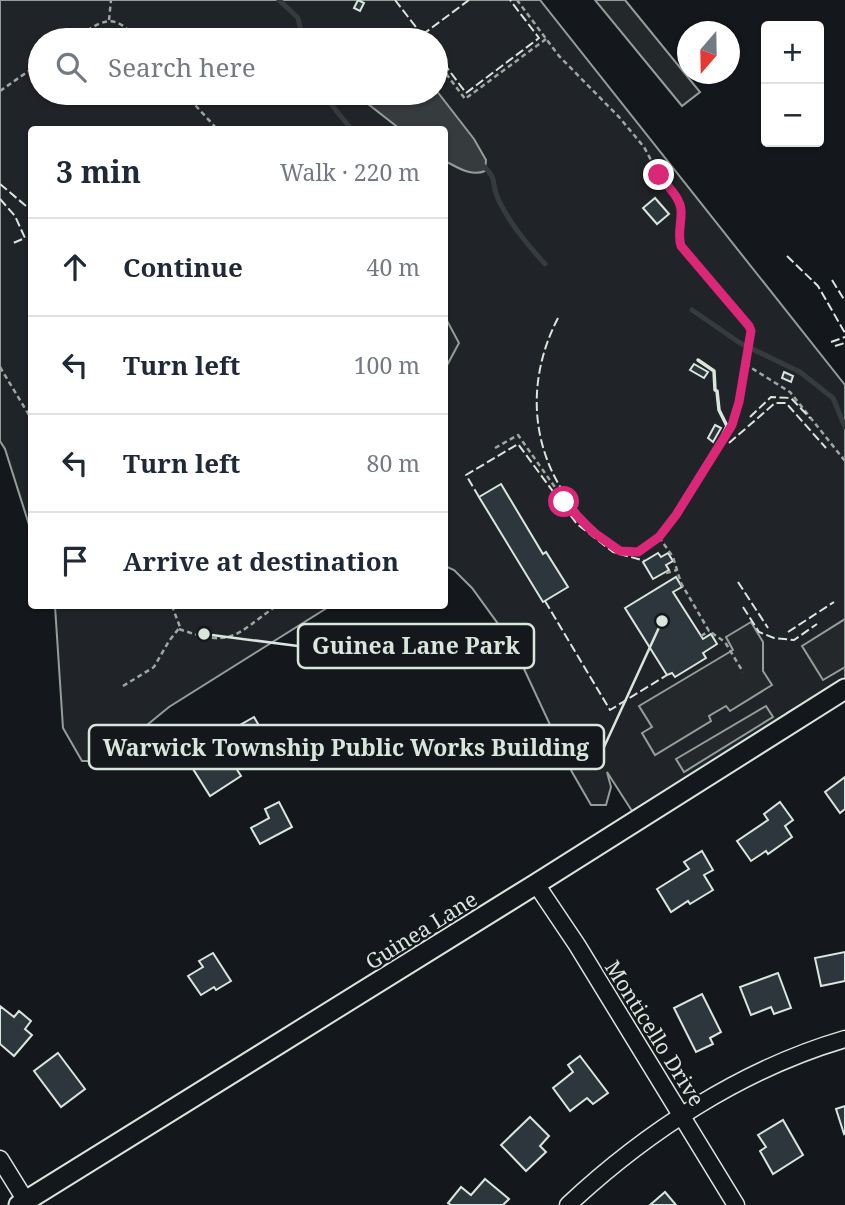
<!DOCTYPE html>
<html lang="en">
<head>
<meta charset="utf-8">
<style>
	:root { --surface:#fff; --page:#f2f2f3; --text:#1f2937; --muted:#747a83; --line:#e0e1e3 }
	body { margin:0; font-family:"Noto Serif",serif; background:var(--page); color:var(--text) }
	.controls { position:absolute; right:21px; top:21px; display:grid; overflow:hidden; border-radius:7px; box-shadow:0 2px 5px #0004 }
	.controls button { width:63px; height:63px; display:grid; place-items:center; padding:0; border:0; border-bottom:2px solid var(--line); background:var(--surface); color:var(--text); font:35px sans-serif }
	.compass { position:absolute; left:677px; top:21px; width:63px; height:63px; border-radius:50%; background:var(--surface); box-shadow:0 2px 5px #0004; rotate:200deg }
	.stop { position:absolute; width:21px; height:21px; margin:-16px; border:5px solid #db2777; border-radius:50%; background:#fff }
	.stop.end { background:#db2777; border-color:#fff; box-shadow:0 2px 7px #0008 }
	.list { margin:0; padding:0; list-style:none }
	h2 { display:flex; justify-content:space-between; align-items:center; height:91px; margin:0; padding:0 28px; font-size:30px }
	h2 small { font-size:23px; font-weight:400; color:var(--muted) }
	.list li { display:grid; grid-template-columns:46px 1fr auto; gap:21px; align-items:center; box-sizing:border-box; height:98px; padding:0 28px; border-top:2px solid var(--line) }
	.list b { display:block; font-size:26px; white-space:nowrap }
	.list em { font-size:23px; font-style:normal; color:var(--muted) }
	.icon { flex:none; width:38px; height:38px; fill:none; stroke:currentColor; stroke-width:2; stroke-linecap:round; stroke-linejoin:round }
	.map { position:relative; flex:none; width:845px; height:1205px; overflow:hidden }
	.search { position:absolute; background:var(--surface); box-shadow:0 2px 5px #0004; left:28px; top:28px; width:420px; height:77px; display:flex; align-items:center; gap:18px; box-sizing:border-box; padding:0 24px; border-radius:38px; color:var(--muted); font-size:26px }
	.panel { position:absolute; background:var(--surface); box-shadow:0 2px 5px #0004; left:28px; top:126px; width:420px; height:483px; border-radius:7px }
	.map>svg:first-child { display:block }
	.green { fill:#202428; stroke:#939e99; stroke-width:2; fill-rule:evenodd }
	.parking { fill:#24282b; stroke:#939e99; stroke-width:2 }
	.water { fill:#363b3e; stroke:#939e99; stroke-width:2 }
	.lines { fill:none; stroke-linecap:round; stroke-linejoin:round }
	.stream { stroke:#363b3e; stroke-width:5 }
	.building { fill:#2c363c; stroke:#d8e6dc; stroke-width:2 }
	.minor-casing { stroke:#d8e6dc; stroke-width:19 }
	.tertiary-casing { stroke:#d8e6dc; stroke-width:23 }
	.path { stroke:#9da8a2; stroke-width:2.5; stroke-dasharray:5 3.5; stroke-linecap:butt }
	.minor { stroke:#14181c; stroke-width:16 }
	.tertiary { stroke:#14181c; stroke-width:19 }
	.fence { stroke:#d8e6dc; stroke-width:2; stroke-dasharray:9 3.5; stroke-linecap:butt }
	.wall { stroke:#d8e6dc; stroke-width:3.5 }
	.route { stroke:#db2777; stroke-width:9 }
	.labels { text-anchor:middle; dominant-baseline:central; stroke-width:5; stroke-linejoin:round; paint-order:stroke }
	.street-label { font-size:21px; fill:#d8e6dc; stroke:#14181c }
	.leader { fill:none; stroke:#d8e6dc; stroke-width:2.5 }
	.callout-dot { fill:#d8e6dc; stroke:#14181c; stroke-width:2.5 }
	.callout { fill:#14181c; stroke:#d8e6dc; stroke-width:2.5 }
	.callout-label { font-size:23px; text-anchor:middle; font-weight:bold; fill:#d8e6dc }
</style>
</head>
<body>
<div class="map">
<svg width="845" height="1205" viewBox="0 0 845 1205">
	<rect width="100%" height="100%" fill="#14181c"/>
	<g class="green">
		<path d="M0,0H540L845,385V680L787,713L784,718L632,811L607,772L611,787L606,805H591L572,772L512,643L472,588L454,570L445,566L444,130H32L31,531L5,449L0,441ZM40,40H436V93H40Z"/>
		<path d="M55,606H330L169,707L103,761H82L63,728Z"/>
	</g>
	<g class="parking">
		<path d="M595,0H625L700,92L682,106Z"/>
		<path d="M445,317L459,343L445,369L444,368Z"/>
		<path d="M845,619V667L823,680L802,646Z"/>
		<path d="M751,622L763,642V671L772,685L730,711L726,706L709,716L711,721L655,755L642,733L652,727L639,706L733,650L726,637Z"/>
		<path d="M766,706L773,717L684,772L676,759Z"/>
	</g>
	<path class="water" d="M436,90L474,139L486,160L485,171C471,177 457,167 445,161L444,130L400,129L354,93H436Z"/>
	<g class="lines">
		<g class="stream">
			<path d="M279,0L298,18L303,40"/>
			<path d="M322,93L352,130"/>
			<path d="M480,163C501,181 489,182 499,201C511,225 527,244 545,264"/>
			<path d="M692,310L740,343L800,372L833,398L845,427"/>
		</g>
	</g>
	<g class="building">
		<path d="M358,0L364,3L360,11L354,8Z"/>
		<path d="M655,198L669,214L657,224L643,208Z"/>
		<path d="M694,364L708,372L704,378L690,370Z"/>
		<path d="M784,372L793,376L791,382L782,378Z"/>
		<path d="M715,425L721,428L713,442L708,438Z"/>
		<path d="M501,484L543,554L546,552L568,587L543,602L479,497Z"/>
		<path d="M658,553L661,557L668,553L673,561L666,565L669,570L653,579L643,562Z"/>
		<path d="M676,577L682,587L673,592L703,639L711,634L717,644L703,653L706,658L675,677L672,673L667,675L625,608Z"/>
		<path d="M254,717L265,736L243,748L233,729Z"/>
		<path d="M219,741L241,776L210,796L188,761Z"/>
		<path d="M845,777V809L840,813L825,792Z"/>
		<path d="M279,802L292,827L260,844L251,828L269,818L265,809Z"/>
		<path d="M780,802L793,820L785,826L792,837L768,854L766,851L751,861L737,841L768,820L764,814Z"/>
		<path d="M702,851L713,870L704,875L713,890L690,904L688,901L671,912L657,889L689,869L684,862Z"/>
		<path d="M845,952V981L821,986L815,958Z"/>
		<path d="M213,953L231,981L216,990L214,987L201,995L188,976L203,967L199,961Z"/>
		<path d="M778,973L791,1008L774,1014L771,1007L751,1015L740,987Z"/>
		<path d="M702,994L721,1032L710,1038L713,1044L696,1052L674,1008Z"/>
		<path d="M0,1006L14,1017L19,1011L31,1021L25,1029L32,1035L14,1056L0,1044Z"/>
		<path d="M58,1053L85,1089L61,1107L34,1071Z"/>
		<path d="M580,1056L608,1093L593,1104L587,1098L570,1111L553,1088L573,1072L568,1065Z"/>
		<path d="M845,1106V1133L844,1134L836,1109Z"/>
		<path d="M530,1117L549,1136L540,1146L546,1152L526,1171L501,1145Z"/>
		<path d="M783,1120L803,1155L773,1174L760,1151L766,1147L758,1135Z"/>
		<path d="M485,1179L509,1199L503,1205H451L448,1203L461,1187L471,1195Z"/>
		<path d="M665,1192L676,1205H650Z"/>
	</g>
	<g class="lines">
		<defs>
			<g id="minor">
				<path d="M536,884L577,945L736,1205"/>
				<path d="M0,1159L26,1201"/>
				<path d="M568,1205C646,1132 742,1069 845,1039"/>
			</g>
			<path id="tertiary" d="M19,1205L536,884L845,689"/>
		</defs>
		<use href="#minor" class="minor-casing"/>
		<use href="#tertiary" class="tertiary-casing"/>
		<g class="path">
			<path d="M109,20L111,0"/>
			<path d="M73,40C100,22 113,9 137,40"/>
			<path d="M436,60L465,99L546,39"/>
			<path d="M0,91L40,63"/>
			<path d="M184,93L218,130"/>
			<path d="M745,364L790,392L845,461"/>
			<path d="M0,367L32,420"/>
			<path d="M495,448L518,435L574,514L606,543L619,551L638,552L652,543L667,528L732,425L739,402L751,331L749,325L681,246L678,236L681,215L679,203L659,175L644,147L619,117L559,56L517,0"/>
			<path d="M659,537L673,557L681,583L709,631L725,642L743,672"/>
			<path d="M666,573L677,570"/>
			<path d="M179,629C232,648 234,636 276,606"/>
			<path d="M701,636L709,631"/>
			<path d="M123,686L154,667L169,641L180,627L172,606"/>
		</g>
		<use href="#minor" class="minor"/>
		<use href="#tertiary" class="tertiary"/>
		<g class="fence">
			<path d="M395,0L426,40"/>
			<path d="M422,35L469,0"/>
			<path d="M436,53L466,93L539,38L510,0"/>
			<path d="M0,184L32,211"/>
			<path d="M0,199L15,216L25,238L11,244"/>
			<path d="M787,256L818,286L845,333"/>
			<path d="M832,280L845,301"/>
			<path d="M558,318C514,403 540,496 620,548"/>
			<path d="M831,342L845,337"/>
			<path d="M835,346L845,343"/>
			<path d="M750,417L771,397L791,398L810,418"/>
			<path d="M729,443L775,403H786L826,448"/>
			<path d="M479,497L466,475L518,444L577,524L613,552L645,561"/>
			<path d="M738,582L768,628"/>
			<path d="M545,601L610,710L667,675"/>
			<path d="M743,607L759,632L774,638L794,640L817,624"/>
			<path d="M788,632L834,602"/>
		</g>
		<path class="wall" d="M698,360L714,371L715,390L717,391L719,410L727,426L719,443"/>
	</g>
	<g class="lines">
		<path class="route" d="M564,502L593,532L620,551L638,552L659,537L676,515L732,425L739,402L751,331L749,326L681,246C677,234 682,223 681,210C680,197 667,186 659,175"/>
	</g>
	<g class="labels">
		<g class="street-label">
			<text transform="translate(421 930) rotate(-32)">Guinea Lane</text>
			<text transform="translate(655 1033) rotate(58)">Monticello Drive</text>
		</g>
	</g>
	<path class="leader" d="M204 634L298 646M662 621L604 747"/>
	<g class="callout-dot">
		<circle cx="204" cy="634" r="7"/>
		<circle cx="662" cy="621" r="7"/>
	</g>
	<g class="callout">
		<rect x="298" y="624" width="236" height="44" rx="7"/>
		<rect x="89" y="725" width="515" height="44" rx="7"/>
	</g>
	<g class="callout-label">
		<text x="416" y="654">Guinea Lane Park</text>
		<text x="346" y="756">Warwick Township Public Works Building</text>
	</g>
</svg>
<div class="controls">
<button>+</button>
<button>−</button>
</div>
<svg class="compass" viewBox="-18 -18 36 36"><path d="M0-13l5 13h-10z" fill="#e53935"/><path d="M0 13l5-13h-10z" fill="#747a83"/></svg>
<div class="stop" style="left:564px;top:502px"></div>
<div class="stop end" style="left:659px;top:175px"></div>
<div class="search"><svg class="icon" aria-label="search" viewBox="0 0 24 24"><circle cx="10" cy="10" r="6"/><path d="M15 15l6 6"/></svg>Search here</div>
<section class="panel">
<h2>3 min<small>Walk · 220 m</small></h2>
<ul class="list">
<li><svg class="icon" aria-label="ahead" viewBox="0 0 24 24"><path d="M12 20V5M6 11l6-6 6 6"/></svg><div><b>Continue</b></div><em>40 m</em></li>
<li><svg class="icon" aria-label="left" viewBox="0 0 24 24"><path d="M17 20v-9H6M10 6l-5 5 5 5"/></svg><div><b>Turn left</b></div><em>100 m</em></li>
<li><svg class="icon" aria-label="left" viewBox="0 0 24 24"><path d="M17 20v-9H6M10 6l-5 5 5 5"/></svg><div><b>Turn left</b></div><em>80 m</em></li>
<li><svg class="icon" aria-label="arrive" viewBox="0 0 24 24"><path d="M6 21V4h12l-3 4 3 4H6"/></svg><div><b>Arrive at destination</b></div></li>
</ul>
</section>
</div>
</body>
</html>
